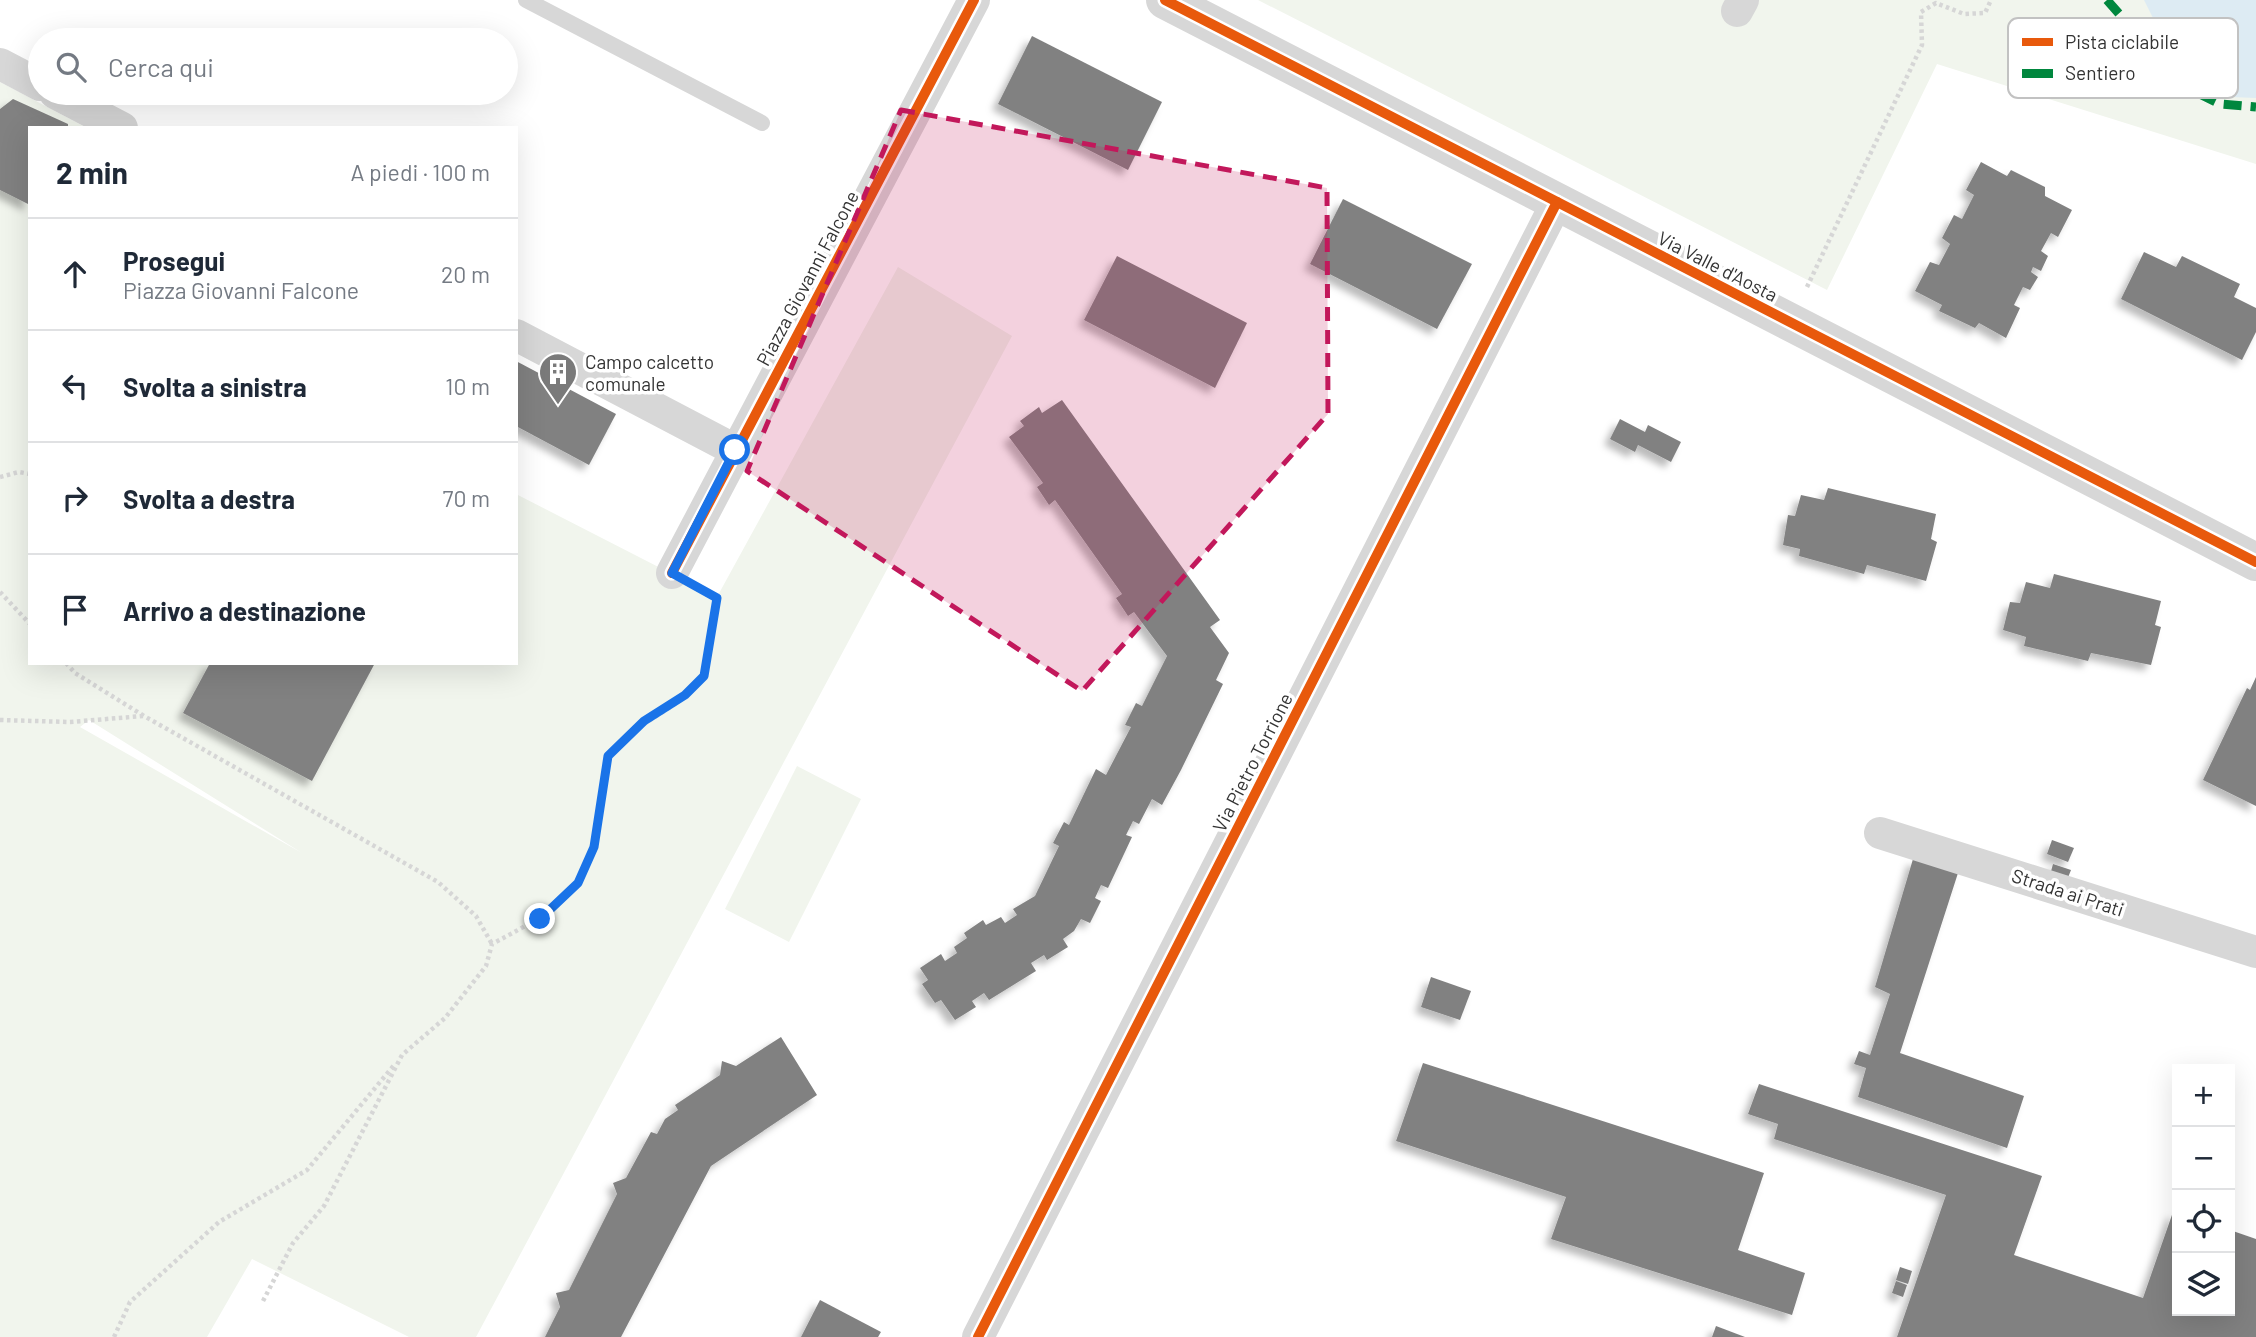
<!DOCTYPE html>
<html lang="it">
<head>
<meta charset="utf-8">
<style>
	:root { --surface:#fff; --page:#f6f6f7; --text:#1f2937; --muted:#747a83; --line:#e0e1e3 }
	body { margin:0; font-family:Barlow,sans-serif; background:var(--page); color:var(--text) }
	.controls { position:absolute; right:21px; bottom:21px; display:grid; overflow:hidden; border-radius:0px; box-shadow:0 7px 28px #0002 }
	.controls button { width:63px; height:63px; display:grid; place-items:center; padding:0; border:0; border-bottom:2px solid var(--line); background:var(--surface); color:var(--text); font:35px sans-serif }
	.stop { position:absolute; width:21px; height:21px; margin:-16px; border:5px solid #1a73e8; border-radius:50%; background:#fff }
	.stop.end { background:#1a73e8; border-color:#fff; box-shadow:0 2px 7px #0008 }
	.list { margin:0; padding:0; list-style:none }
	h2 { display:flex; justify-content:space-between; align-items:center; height:91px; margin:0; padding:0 28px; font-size:30px }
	h2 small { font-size:23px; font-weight:400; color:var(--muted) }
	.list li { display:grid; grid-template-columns:46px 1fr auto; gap:21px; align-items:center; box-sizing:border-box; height:112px; padding:0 28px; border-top:2px solid var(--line) }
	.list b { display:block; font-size:26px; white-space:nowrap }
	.list p { margin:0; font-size:23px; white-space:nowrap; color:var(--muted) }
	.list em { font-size:23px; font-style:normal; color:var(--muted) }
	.icon { flex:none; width:38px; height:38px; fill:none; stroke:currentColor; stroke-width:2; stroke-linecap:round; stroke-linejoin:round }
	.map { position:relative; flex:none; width:2256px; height:1337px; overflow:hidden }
	.search { position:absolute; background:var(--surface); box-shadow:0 7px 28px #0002; left:28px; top:28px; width:490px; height:77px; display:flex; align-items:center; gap:18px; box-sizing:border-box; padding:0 24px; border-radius:38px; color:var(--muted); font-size:26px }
	.panel { position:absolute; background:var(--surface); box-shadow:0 7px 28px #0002; left:28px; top:126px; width:490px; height:539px; border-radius:0px }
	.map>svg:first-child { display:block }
	.green { fill:#f1f5ed; fill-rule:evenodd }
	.water { fill:#ddebf3 }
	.building { fill:#818181; filter:url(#shadow) }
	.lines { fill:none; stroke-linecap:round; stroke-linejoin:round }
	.path { stroke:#d6d6d6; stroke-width:4.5; stroke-dasharray:3.5 3.5; stroke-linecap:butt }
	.service { stroke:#d7d7d7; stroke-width:16 }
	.minor { stroke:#d7d7d7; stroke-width:32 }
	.tertiary { stroke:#d7d7d7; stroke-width:38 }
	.quiet { stroke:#00873e; stroke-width:9; stroke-dasharray:18 9; stroke-linecap:butt }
	.cycleway-casing { stroke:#fff; stroke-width:15 }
	.cycleway { stroke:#e8590c; stroke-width:10 }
	.route { stroke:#1a73e8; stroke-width:9 }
	.marked { fill:#c2185b; fill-opacity:0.2; stroke:#c2185b; stroke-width:5; stroke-dasharray:14 9; stroke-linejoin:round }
	.labels { text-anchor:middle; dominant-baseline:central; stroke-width:7; stroke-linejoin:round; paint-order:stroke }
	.street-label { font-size:19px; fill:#333; stroke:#fff }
	.poi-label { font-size:19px; fill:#333; stroke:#fff; text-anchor:start }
	.key { fill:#fff; stroke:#c2c2c2; stroke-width:2 }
	.key-label { font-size:19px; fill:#333 }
</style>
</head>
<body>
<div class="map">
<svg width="2256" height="1337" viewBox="0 0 2256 1337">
	<defs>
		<filter id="shadow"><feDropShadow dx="-6" dy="6" stdDeviation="3.5" flood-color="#0004"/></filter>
	</defs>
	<rect width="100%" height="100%" fill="#fff"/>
	<g class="green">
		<path d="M1258,0H2256V164L1937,64L1827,290Z"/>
		<path d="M0,82L87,128H30V663H516V494L717,597L898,267L1012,336L476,1337H409L252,1259L207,1337H0ZM89,720L302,853L80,727Z"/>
		<path d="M797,766L861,799L789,942L725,909Z"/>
	</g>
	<path class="water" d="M2144,0H2256V98L2231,97L2179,70Z"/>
	<g class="building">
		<path d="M1032,36L1162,102L1128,170L998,104Z"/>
		<path d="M13,99L68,124V128H30V205L0,190V109Z"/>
		<path d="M1981,162L2007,176L2011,170L2045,187V196L2072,210L2058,237L2051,233L2041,251L2048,256L2041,271L2033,267L2031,272L2038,277L2030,290L2023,287L2014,305L2020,308L2006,338L1979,323L1975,328L1939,311L1942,305L1915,291L1930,262L1939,265L1950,244L1942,238L1954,215L1962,219L1974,195L1966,190Z"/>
		<path d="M1343,199L1472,264L1437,329L1310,264Z"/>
		<path d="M2144,252L2176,267L2182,256L2240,284L2234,297L2256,308V332L2242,360L2121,299Z"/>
		<path d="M1117,256L1247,323L1215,388L1084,320Z"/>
		<path d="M516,361L616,414L589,465L516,426Z"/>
		<path d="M1062,400L1220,620L1210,627L1229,653L1216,680L1223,684L1181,770L1162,805L1152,799L1139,824L1133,821L1126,835L1132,837L1108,888L1101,885L1095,898L1101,901L1090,923L1081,919L1074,931L1063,939L1068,947L1047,960L1044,955L1031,963L1036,971L989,1000L984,993L972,1001L976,1007L955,1020L941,1000L935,1003L922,984L928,980L920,968L941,954L945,961L957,953L954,947L967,938L964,933L983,920L986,925L1001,917L1005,923L1017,915L1013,909L1035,896L1059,846L1053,843L1064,822L1069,825L1096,769L1106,775L1131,727L1125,725L1136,703L1142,706L1167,656L1134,612L1128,616L1116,598L1122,594L1055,500L1049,505L1037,487L1043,483L1009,437L1024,426L1020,421L1039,407L1042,413Z"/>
		<path d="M1620,419L1645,432L1648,425L1681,442L1671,462L1638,445L1635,452L1610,439Z"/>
		<path d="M1828,488L1936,514L1931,539L1937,542L1926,581L1867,565L1864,574L1799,556L1800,549L1783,545L1788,515L1795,516L1801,495L1824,500Z"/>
		<path d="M2054,574L2161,601L2155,625L2161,627L2151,665L2091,653L2088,661L2024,646L2026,637L2003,630L2010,602L2020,603L2026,582L2050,588Z"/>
		<path d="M210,663H375L312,781L183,713Z"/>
		<path d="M2256,677V806L2203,780L2247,688L2250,690Z"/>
		<path d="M2052,840L2074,848L2068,862L2047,854Z"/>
		<path d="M1913,859L1958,873L1900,1053L2024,1096L2007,1148L1858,1097L1866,1068L1854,1064L1859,1051L1870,1055L1890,994L1875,987Z"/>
		<path d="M2053,864L2071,870L2067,880L2050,875Z"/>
		<path d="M1431,977L1471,991L1460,1020L1421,1007Z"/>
		<path d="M781,1037L817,1095L711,1166L621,1337H545L560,1307L556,1293L569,1290L617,1194L613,1183L626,1178L651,1132L657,1134L665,1119L678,1110L675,1105L720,1075L722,1061L736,1066Z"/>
		<path d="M1423,1063L1764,1173L1738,1250L1805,1273L1792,1315L1551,1239L1566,1197L1396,1141Z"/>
		<path d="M1759,1084L2042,1176L2014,1255L2143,1298L2173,1212L2177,1214V1311H2230V1230L2256,1239V1337H1897L1946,1195L1774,1139L1778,1124L1748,1114Z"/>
		<path d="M1900,1267L1912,1271L1908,1284L1896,1280Z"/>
		<path d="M1896,1281L1907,1285L1903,1297L1892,1293Z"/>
		<path d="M820,1300L881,1332L878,1337H801Z"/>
		<path d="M1716,1326L1745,1337H1712Z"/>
	</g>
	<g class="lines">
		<g class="path">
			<path d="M1807,287L1922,45L1921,12L1936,3L1964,14L1985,13L1991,0"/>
			<path d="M0,477L19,472L30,474"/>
			<path d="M0,592L30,624"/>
			<path d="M66,663L75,673L144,716L438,882L476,916L492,944"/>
			<path d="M0,720L70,722L143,716"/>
			<path d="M263,1301L293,1243L324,1206L402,1055L445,1018L486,966L492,944C568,904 588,889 601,801C603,789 602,764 609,754C631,724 689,704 703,677C710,663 714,615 717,598L703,590"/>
			<path d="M114,1337L130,1302L219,1222L307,1170L395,1064"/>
		</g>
		<path class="service" d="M526,0L762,123"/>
		<g class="minor">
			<path d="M1737,11L1743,0"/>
			<path d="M0,64L40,85"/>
			<path d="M55,93L122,128"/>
			<path d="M516,335L735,450"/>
			<path d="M672,573L974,0"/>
			<path d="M1880,833L2256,952"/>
			<path d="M978,1337L1557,202"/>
		</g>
		<path class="tertiary" d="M1165,0L2256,562"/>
		<path class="quiet" d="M2107,0L2142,40L2163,76L2220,104L2256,107"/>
		<defs>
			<g id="cycleway">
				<path d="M1165,0L2256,562"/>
				<path d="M672,573L974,0"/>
				<path d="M978,1337L1557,202"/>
			</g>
		</defs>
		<use href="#cycleway" class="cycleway-casing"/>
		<use href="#cycleway" class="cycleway"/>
	</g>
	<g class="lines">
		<path class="route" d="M540,919L578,883L594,847L608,756L644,721L685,695L704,676L717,598L672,573L735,450"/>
	</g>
	<path class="marked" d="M901,110L1327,188L1328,414L1082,691L747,471Z"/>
	<defs>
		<symbol id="building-pin" viewBox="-11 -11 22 30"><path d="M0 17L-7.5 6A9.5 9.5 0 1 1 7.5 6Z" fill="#7a7a7a" stroke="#fff"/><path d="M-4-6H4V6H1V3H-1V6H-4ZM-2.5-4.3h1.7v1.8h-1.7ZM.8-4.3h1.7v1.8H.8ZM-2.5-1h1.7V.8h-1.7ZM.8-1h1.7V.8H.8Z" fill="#fff"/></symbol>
	</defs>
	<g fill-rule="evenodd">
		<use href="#building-pin" x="536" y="350" width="44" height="60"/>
	</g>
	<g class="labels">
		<g class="street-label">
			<text transform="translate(1718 266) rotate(27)">Via Valle d'Aosta</text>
			<text transform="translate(807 278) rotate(-62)">Piazza Giovanni Falcone</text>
			<text transform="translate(1252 762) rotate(-63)">Via Pietro Torrione</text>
			<text transform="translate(2068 892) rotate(18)">Strada ai Prati</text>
		</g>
		<g class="poi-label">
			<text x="585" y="361">Campo calcetto<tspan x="585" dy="22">comunale</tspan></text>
		</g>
	</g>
	<rect x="2008" y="18" width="230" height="80" rx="10" class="key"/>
	<rect x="2022" y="38" width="31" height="8" fill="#e8590c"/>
	<rect x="2022" y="69" width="31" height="9" fill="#00873e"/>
	<g class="key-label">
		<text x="2065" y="49">Pista ciclabile</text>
		<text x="2065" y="80">Sentiero</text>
	</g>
</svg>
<div class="controls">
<button>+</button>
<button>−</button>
<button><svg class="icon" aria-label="locate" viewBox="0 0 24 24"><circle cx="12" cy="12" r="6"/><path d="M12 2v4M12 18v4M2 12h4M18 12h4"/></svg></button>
<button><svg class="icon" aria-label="layers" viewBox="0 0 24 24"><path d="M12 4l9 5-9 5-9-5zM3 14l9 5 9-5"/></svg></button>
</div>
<div class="stop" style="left:735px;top:450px"></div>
<div class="stop end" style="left:540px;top:919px"></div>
<div class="search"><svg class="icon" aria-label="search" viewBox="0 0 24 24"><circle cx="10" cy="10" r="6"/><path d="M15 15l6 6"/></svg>Cerca qui</div>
<section class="panel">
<h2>2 min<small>A piedi · 100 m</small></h2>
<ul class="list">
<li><svg class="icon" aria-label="ahead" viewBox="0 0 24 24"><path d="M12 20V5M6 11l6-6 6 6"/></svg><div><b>Prosegui</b><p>Piazza Giovanni Falcone</p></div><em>20 m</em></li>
<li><svg class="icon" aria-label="left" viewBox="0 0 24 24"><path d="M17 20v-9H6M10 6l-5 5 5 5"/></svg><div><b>Svolta a sinistra</b></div><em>10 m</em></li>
<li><svg class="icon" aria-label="right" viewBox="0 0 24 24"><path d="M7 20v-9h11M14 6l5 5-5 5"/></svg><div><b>Svolta a destra</b></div><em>70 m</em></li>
<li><svg class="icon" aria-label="arrive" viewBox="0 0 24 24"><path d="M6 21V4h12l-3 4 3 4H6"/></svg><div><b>Arrivo a destinazione</b></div></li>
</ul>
</section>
</div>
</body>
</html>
